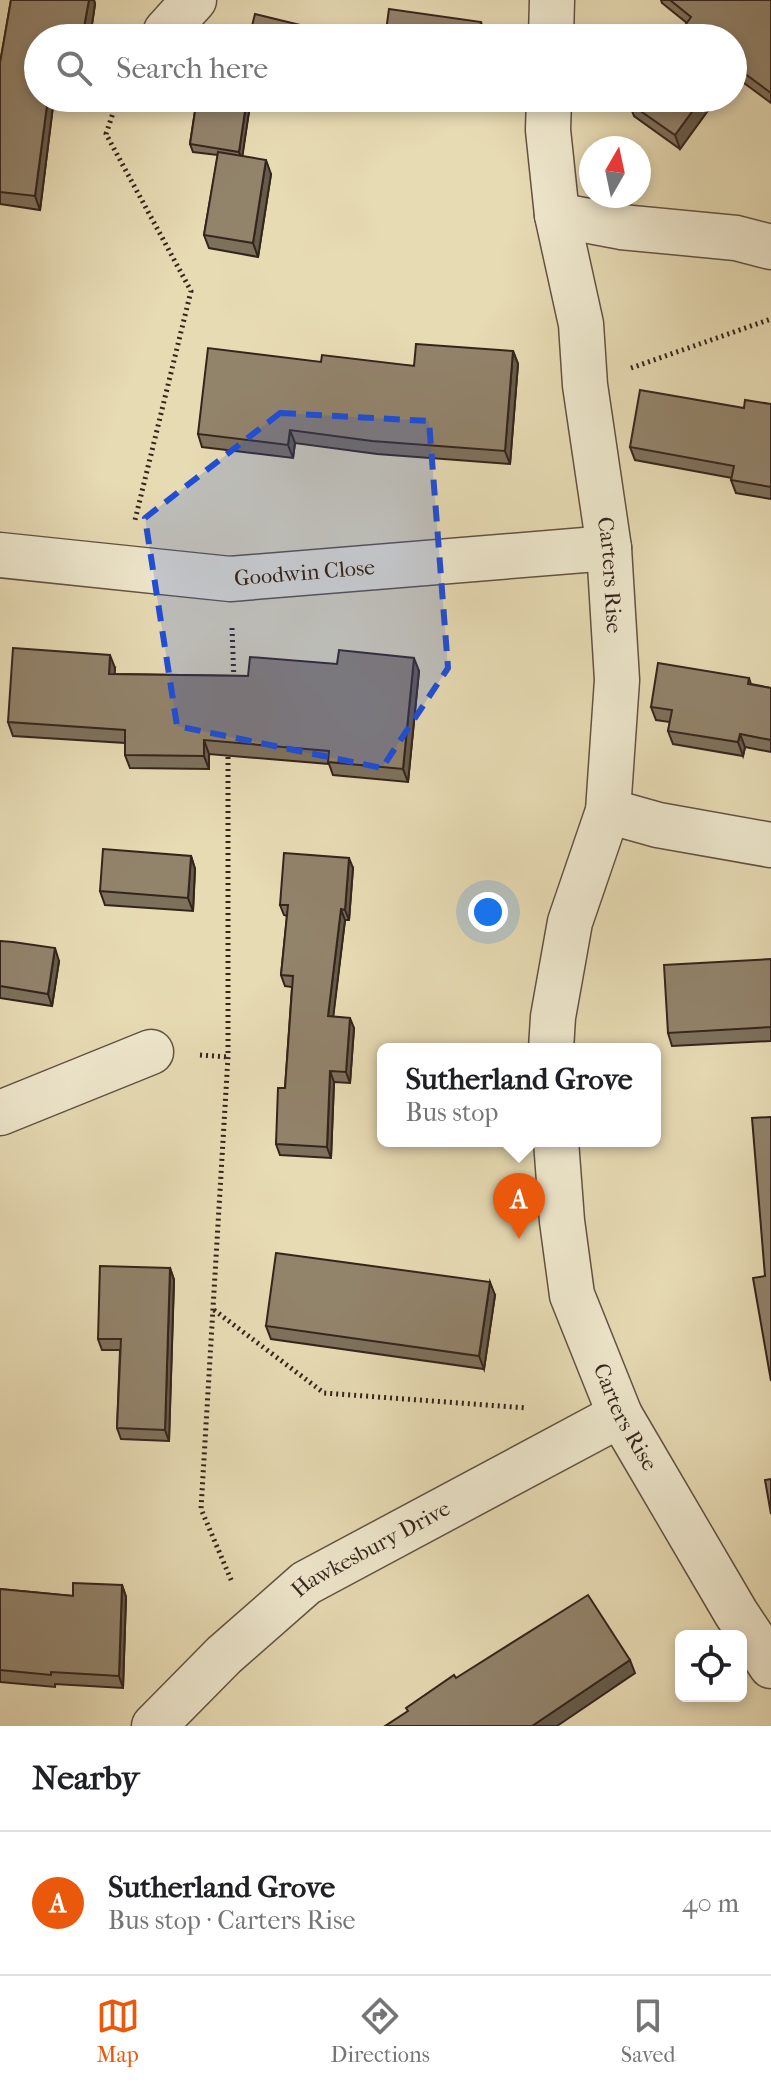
<!DOCTYPE html>
<html lang="en">
<head>
<meta charset="utf-8">
<style>
	:root { --surface:#fff; --page:#f2f2f2; --text:#202124; --muted:#757577; --line:#e0e0e0; --accent:#ea580c }
	body { margin:0; font-family:"IM FELL French Canon",serif; background:var(--page); color:var(--text) }
	.controls { position:absolute; right:24px; bottom:24px; display:grid; overflow:hidden; border-radius:12px; box-shadow:0 4px 12px #0003 }
	.controls button { width:72px; height:72px; display:grid; place-items:center; padding:0; border:0; border-bottom:2px solid var(--line); background:var(--surface); color:var(--text); font:40px sans-serif }
	.compass { position:absolute; left:579px; top:136px; width:72px; height:72px; border-radius:50%; background:var(--surface); box-shadow:0 4px 12px #0003; rotate:9deg }
	.you { position:absolute; left:488px; top:912px; width:28px; height:28px; margin:-20px; border:6px solid #fff; border-radius:50%; background:#1a73e8; box-shadow:0 0 0 12px #1a73e833 }
	.badge { display:grid; place-items:center; width:52px; height:52px; border-radius:50%; background:var(--accent); color:#fff; font-size:26px; font-weight:700 }
	.pin { position:absolute; translate:-50% -66px; filter:drop-shadow(0 2px 4px #0008) }
	.pin::after { content:''; position:absolute; top:42px; width:28px; height:24px; background:inherit; clip-path:polygon(0 0,100% 0,50% 100%) }
	.popup { position:absolute; left:377px; top:1043px; width:284px; height:104px; box-sizing:border-box; display:grid; place-content:center; border-radius:12px; background:var(--surface); filter:drop-shadow(0 2px 6px #0005); font-size:26px; white-space:nowrap; color:var(--muted) }
	.popup b { font-size:30px; color:var(--text) }
	.popup::after { content:''; position:absolute; left:50%; top:100%; margin-left:-16px; border:16px solid transparent; border-top-color:var(--surface) }
	.list { margin:0; padding:0; list-style:none }
	h2 { display:flex; justify-content:space-between; align-items:center; height:104px; margin:0; padding:0 32px; font-size:34px }
	h2 small { font-size:26px; font-weight:400; color:var(--muted) }
	.list li { display:grid; grid-template-columns:52px 1fr auto; gap:24px; align-items:center; box-sizing:border-box; height:144px; padding:0 32px; border-top:2px solid var(--line) }
	.list b { display:block; font-size:30px; white-space:nowrap }
	.list p { margin:0; font-size:26px; white-space:nowrap; color:var(--muted) }
	.list em { font-size:26px; font-style:normal; color:var(--muted) }
	.icon { flex:none; width:44px; height:44px; fill:none; stroke:currentColor; stroke-width:2; stroke-linecap:round; stroke-linejoin:round }
	.map { position:relative; flex:none; width:771px; height:1726px; overflow:hidden }
	.search { position:absolute; background:var(--surface); box-shadow:0 4px 12px #0003; left:24px; right:24px; top:24px; height:88px; display:flex; align-items:center; gap:20px; box-sizing:border-box; padding:0 28px; border-radius:44px; color:var(--muted); font-size:30px }
	.sheet { height:248px; background:var(--surface) }
	nav { display:flex; justify-content:space-around; align-items:center; box-sizing:border-box; height:112px; border-top:2px solid var(--line); background:var(--surface); font-size:22px; color:var(--muted) }
	nav a { display:grid; justify-items:center; gap:4px }
	nav .on { color:var(--accent) }
	.map>svg:first-child { display:block }
	.lines { fill:none; stroke-linecap:round; stroke-linejoin:round }
	.minor-casing { stroke:#625242; stroke-width:47 }
	.path { stroke:#35241c; stroke-width:5; stroke-dasharray:2 4; stroke-linecap:butt }
	.minor { stroke:#efe8ce; stroke-width:44 }
	.wall { fill:#7e715c; stroke:#35241c; stroke-width:2 }
	.shaded-wall { fill:#665c4b; stroke:#35241c; stroke-width:2 }
	.building { fill:#92836b; stroke:#35241c; stroke-width:2 }
	.marked { fill:#1d4ed8; fill-opacity:0.2; stroke:#1d4ed8; stroke-width:6; stroke-dasharray:16 10; stroke-linejoin:round }
	.labels { text-anchor:middle; dominant-baseline:central; stroke-width:6; stroke-linejoin:round; paint-order:stroke }
	.street-label { font-size:22px; fill:#35241c; stroke:#efe8ce }
</style>
</head>
<body>
<div class="map">
<svg width="771" height="1726" viewBox="0 0 771 1726">
	<rect width="100%" height="100%" fill="#e7dbb4"/>
	<filter id="stains"><feTurbulence type="fractalNoise" baseFrequency=".0025" numOctaves="4"/><feColorMatrix values="0 0 0 0 .2 0 0 0 0 .09 0 0 0 0 .02 0 0 0 .5 -.17"/></filter>
	<radialGradient id="worn" r=".72"><stop offset=".6" stop-color="#630" stop-opacity="0"/><stop offset="1" stop-color="#630" stop-opacity=".3"/></radialGradient>
	<g class="lines">
		<defs>
			<g id="minor">
				<path d="M166,31L194,0"/>
				<path d="M551,38L552,0"/>
				<path id="s1" d="M549,98L548,130L557,215L581,324L585,385L609,548L617,680L608,811L570,922L553,1017L551,1049"/>
				<path d="M557,215L621,227L736,238L771,247"/>
				<path id="s2" d="M0,555L230,579L609,548"/>
				<path d="M608,811L658,825L771,845"/>
				<path d="M0,1113L151,1052"/>
				<path id="s3" d="M556,1141L562,1221L572,1295L620,1415L736,1613L771,1666"/>
				<path id="s4" d="M154,1726L224,1655L306,1583L620,1415"/>
			</g>
		</defs>
		<use href="#minor" class="minor-casing"/>
		<g class="path">
			<path d="M118,98L106,134L191,291L135,520"/>
			<path d="M631,368L771,319"/>
			<path d="M232,628L234,682"/>
			<path d="M228,751V1057L201,1509L232,1582"/>
			<path d="M200,1055L228,1057"/>
			<path d="M214,1310L324,1393L527,1408"/>
		</g>
		<use href="#minor" class="minor"/>
	</g>
	<g class="wall">
		<path d="M11,0H94L95,4L90,38H38V98H54L40,210L0,204V63Z"/>
		<path d="M661,0H771V103L733,75V38L687,23L662,3Z"/>
		<path d="M197,98H251L242,156L271,174L258,257L209,248L204,235L218,155L193,152L190,144Z"/>
		<path d="M632,98H717L680,149L634,116L629,103Z"/>
		<path d="M513,351L518,364L510,464L377,454L295,443L293,458L202,447L198,434L321,362L414,366Z"/>
		<path d="M771,404V499L736,493L731,480L732,478L635,460L630,447L744,408Z"/>
		<path d="M115,668L114,674L248,676L419,671L408,782L333,775L329,764L209,754V769L130,768L125,755V743L13,736L8,722Z"/>
		<path d="M749,678L751,684L771,688V752L745,747L743,756L673,744L668,731L670,722L656,720L651,707Z"/>
		<path d="M191,856L195,869L193,911L105,905L100,891Z"/>
		<path d="M353,868L349,920H345L333,1016L354,1028L350,1083L334,1082L331,1158L280,1155L276,1144L285,1088L292,987L285,986L281,975L287,916L284,915L280,905Z"/>
		<path d="M0,941L59,961L52,1006L0,998Z"/>
		<path d="M771,959V1041L672,1046L668,1033Z"/>
		<path d="M170,1268L174,1280L169,1441L121,1439L117,1428L120,1350H102L98,1339Z"/>
		<path d="M495,1295L484,1369L271,1339L266,1326Z"/>
		<path d="M122,1585L126,1597L123,1688L55,1684V1687L0,1682V1589L73,1596Z"/>
	</g>
	<g class="shaded-wall">
		<path d="M89,0H94L95,4L90,38H82Z"/>
		<path d="M481,22L485,36V38H478Z"/>
		<path d="M48,98H54L40,210L35,196Z"/>
		<path d="M247,98H251L242,159L239,152Z"/>
		<path d="M702,98H717L680,149L675,135Z"/>
		<path d="M266,160L271,174L258,257L253,243Z"/>
		<path d="M513,351L518,364L510,464L505,451Z"/>
		<path d="M290,430L295,443L293,458L288,445Z"/>
		<path d="M110,655L115,668L114,687L109,674Z"/>
		<path d="M414,658L419,671L408,782L403,769Z"/>
		<path d="M740,734L745,747L743,756L738,742Z"/>
		<path d="M204,740L209,754V769L204,756Z"/>
		<path d="M191,856L195,869L193,911L188,898Z"/>
		<path d="M349,858L353,868L349,920L345,910Z"/>
		<path d="M341,909L345,920L332,1027L328,1016Z"/>
		<path d="M55,948L59,961L52,1006L48,994Z"/>
		<path d="M350,1018L354,1028L350,1083L346,1072Z"/>
		<path d="M330,1071L334,1082L331,1158L327,1147Z"/>
		<path d="M170,1268L174,1280L169,1441L165,1430Z"/>
		<path d="M490,1282L495,1295L484,1369L479,1356Z"/>
		<path d="M122,1585L126,1597L123,1688L119,1676Z"/>
		<path d="M630,1660L635,1673L557,1726H532Z"/>
	</g>
	<g class="building">
		<path d="M11,0H89L82,38H38V98H48L35,196L0,192V63Z"/>
		<path d="M670,0H771V93L733,65V38H676L691,17Z"/>
		<path d="M389,9L481,22L478,38H385Z"/>
		<path d="M255,14L337,34L336,38H249Z"/>
		<path d="M197,98H247L239,152L190,144Z"/>
		<path d="M632,98H702L675,135L629,103Z"/>
		<path d="M218,152L266,160L253,243L204,235Z"/>
		<path d="M416,344L513,351L505,451L372,441L290,430L288,445L198,434L208,348L321,362L322,355L414,366Z"/>
		<path d="M640,390L744,408L745,400L771,404V487L731,480L734,466L630,447Z"/>
		<path d="M13,648L110,655L109,674L248,676L250,657L337,664L339,650L414,658L403,769L328,762L329,751L204,740V756L125,755V730L8,722Z"/>
		<path d="M658,663L749,678L748,684L771,688V740L740,734L738,742L668,731L672,710L651,707Z"/>
		<path d="M103,849L191,856L188,898L100,891Z"/>
		<path d="M284,853L349,858L345,910L341,909L328,1016L350,1018L346,1072L330,1071L327,1147L276,1144L278,1088H285L293,976L281,975L288,905H280Z"/>
		<path d="M0,941L13,942L55,948L48,994L0,986Z"/>
		<path d="M771,959V1027L668,1033L664,965Z"/>
		<path d="M771,1117V1381L753,1278L765,1276L752,1118Z"/>
		<path d="M276,1253L490,1282L479,1356L266,1326Z"/>
		<path d="M100,1266L170,1268L165,1430L117,1428L121,1339H98Z"/>
		<path d="M771,1479V1514L765,1480Z"/>
		<path d="M73,1583L122,1585L119,1676L51,1672V1675L0,1670V1589L73,1596Z"/>
		<path d="M588,1595L630,1660L532,1726H385L408,1711L406,1708L454,1675L456,1678Z"/>
	</g>
	<path class="marked" d="M280,413L429,421L448,668L382,768L177,726L145,518Z"/>
	<g class="labels">
		<g class="street-label">
			<text stroke="none"><textPath href="#s2" startOffset="306">Goodwin Close</textPath></text>
			<text stroke="none"><textPath href="#s1" startOffset="482">Carters Rise</textPath></text>
			<text stroke="none"><textPath href="#s3" startOffset="288">Carters Rise</textPath></text>
			<text stroke="none"><textPath href="#s4" startOffset="282">Hawkesbury Drive</textPath></text>
		</g>
	</g>
	<rect width="100%" height="100%" filter="url(#stains)"/>
	<rect width="100%" height="100%" fill="url(#worn)"/>
</svg>
<div class="controls">
<button><svg class="icon" aria-label="locate" viewBox="0 0 24 24"><circle cx="12" cy="12" r="6"/><path d="M12 2v4M12 18v4M2 12h4M18 12h4"/></svg></button>
</div>
<svg class="compass" viewBox="-18 -18 36 36"><path d="M0-13l5 13h-10z" fill="#e53935"/><path d="M0 13l5-13h-10z" fill="#757577"/></svg>
<div class="you"></div>
<div class="pin badge" style="left:519px;top:1239px">A</div>
<div class="popup"><b>Sutherland Grove</b>Bus stop</div>
<div class="search"><svg class="icon" aria-label="search" viewBox="0 0 24 24"><circle cx="10" cy="10" r="6"/><path d="M15 15l6 6"/></svg>Search here</div>
</div>
<section class="sheet">
<h2>Nearby<small></small></h2>
<ul class="list">
<li><span class="badge">A</span><div><b>Sutherland Grove</b><p>Bus stop · Carters Rise</p></div><em>40 m</em></li>
</ul>
</section>
<nav>
<a class="on"><svg class="icon" aria-label="map" viewBox="0 0 24 24"><path d="M3 6l6-2 6 2 6-2v14l-6 2-6-2-6 2zM9 4v14M15 6v14"/></svg>Map</a>
<a><svg class="icon" aria-label="directions" viewBox="0 0 24 24"><path d="M12 3l9 9-9 9-9-9zM9 14v-3h6M13 9l2 2-2 2"/></svg>Directions</a>
<a><svg class="icon" aria-label="saved" viewBox="0 0 24 24"><path d="M7 4h10v16l-5-4-5 4z"/></svg>Saved</a>
</nav>
</body>
</html>
